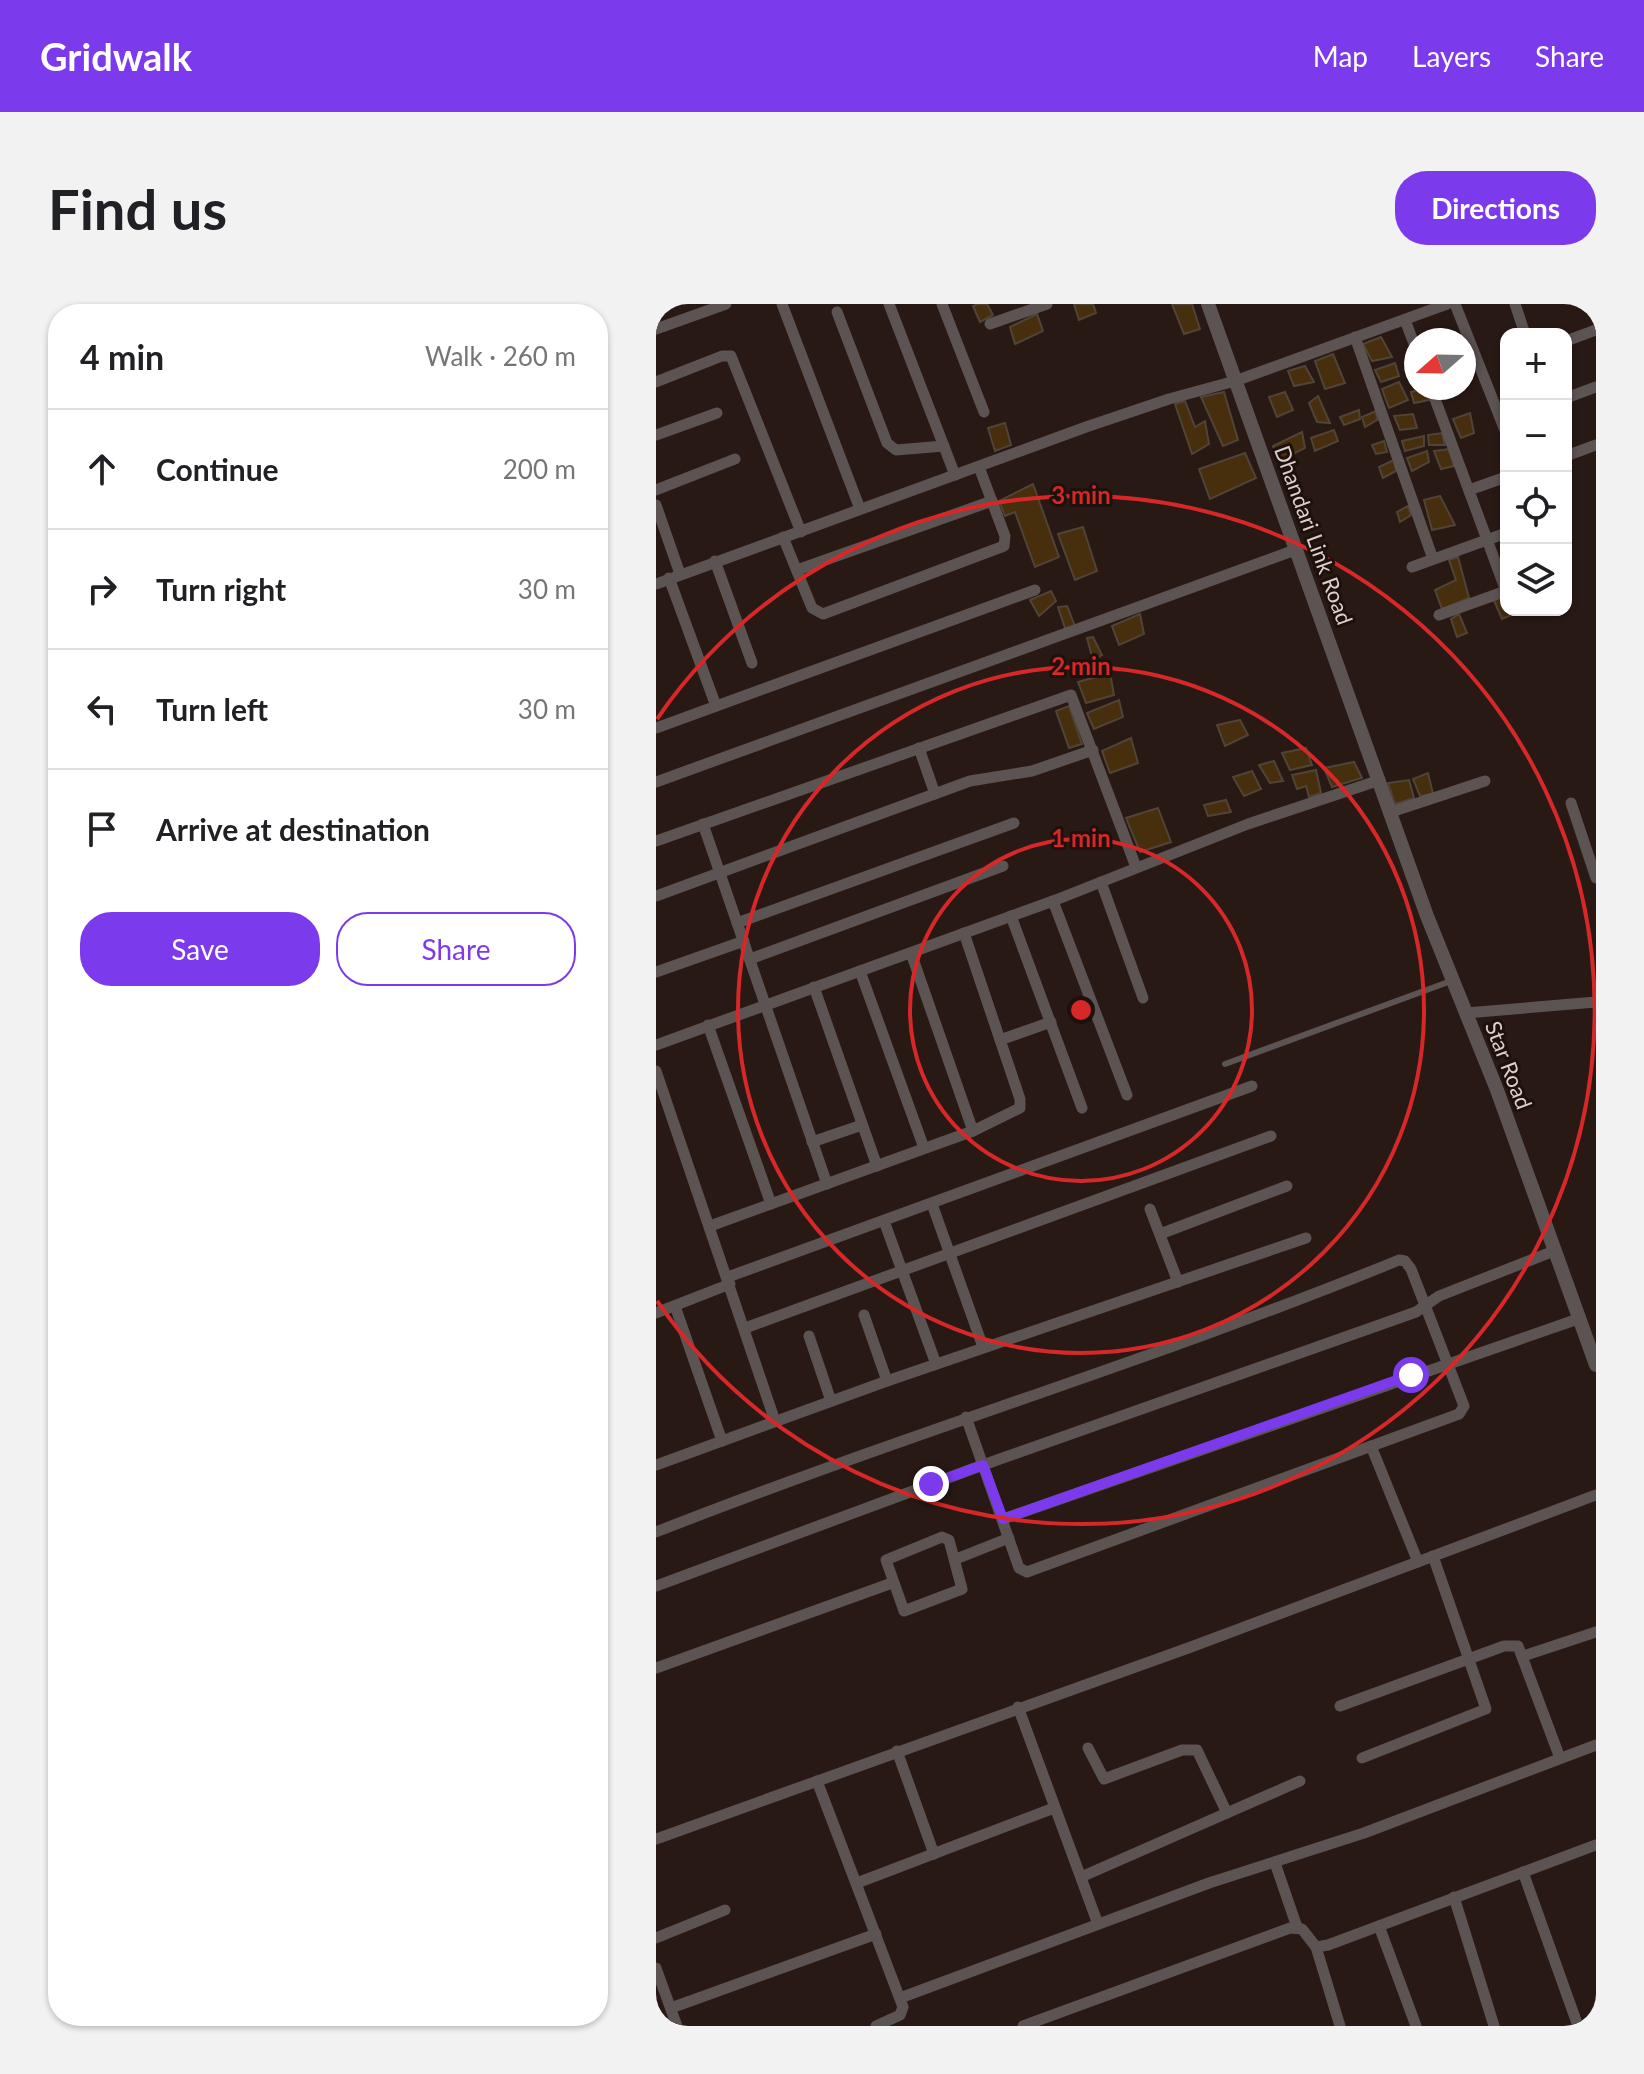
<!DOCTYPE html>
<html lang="en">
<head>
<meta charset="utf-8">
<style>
	:root { --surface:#fff; --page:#f2f2f2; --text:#202124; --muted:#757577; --line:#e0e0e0; --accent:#7c3aed }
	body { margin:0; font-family:Lato,sans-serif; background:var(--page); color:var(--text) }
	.controls { position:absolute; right:24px; top:24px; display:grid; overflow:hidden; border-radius:16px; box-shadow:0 2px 6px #0004 }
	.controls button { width:72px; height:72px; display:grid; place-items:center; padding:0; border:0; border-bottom:2px solid var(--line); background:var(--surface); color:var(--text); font:40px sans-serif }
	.compass { position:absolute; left:748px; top:24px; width:72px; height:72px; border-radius:50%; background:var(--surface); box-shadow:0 2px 6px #0004; rotate:250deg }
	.stop { position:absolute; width:24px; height:24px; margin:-18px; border:6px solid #7c3aed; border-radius:50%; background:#fff }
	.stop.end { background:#7c3aed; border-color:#fff; box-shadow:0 2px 8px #0008 }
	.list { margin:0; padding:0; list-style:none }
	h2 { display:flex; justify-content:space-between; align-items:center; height:104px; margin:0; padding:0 32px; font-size:34px }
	h2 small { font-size:26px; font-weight:400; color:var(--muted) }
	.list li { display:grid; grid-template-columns:52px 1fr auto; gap:24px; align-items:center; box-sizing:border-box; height:120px; padding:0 32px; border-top:2px solid var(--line) }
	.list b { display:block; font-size:30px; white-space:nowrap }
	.list em { font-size:26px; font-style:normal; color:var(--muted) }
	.actions { display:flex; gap:16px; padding:24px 32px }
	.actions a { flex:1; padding:18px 0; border:2px solid var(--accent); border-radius:32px; text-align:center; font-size:28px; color:var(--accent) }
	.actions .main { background:var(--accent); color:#fff }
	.icon { flex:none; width:44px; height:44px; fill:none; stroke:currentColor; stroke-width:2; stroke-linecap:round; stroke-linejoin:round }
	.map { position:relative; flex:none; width:940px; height:1722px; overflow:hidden; border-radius:32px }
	header { display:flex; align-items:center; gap:48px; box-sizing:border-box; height:112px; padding:0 40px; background:var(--accent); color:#fff }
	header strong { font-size:38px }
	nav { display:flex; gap:44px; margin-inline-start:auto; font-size:28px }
	.intro { display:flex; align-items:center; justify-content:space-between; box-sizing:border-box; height:192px; padding:0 48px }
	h1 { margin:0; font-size:56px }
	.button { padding:20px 36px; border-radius:32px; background:var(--accent); color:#fff; font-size:28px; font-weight:700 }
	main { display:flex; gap:48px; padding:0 48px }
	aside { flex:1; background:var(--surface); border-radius:32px; box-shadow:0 2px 6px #0004 }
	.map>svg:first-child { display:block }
	.building { fill:#472e0d; stroke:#504438; stroke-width:2 }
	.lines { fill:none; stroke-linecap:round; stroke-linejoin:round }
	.service { stroke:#5c5353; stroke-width:6 }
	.minor { stroke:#5c5353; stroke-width:11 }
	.tertiary { stroke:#5c5353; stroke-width:14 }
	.route { stroke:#7c3aed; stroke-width:10 }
	.ring { fill:none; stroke:#d62828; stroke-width:4 }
	.labels { text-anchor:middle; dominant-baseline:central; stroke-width:6; stroke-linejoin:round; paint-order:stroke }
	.street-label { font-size:22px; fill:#dad0cc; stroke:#1e100b }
	.centre { fill:#d62828; stroke:#1e100b; stroke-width:4 }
	.ring-label { font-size:24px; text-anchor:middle; font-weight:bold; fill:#d62828; stroke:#1e100b; stroke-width:6; stroke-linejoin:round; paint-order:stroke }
</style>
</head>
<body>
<header>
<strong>Gridwalk</strong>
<nav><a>Map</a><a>Layers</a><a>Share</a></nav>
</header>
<div class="intro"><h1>Find us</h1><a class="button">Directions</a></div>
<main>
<aside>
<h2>4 min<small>Walk · 260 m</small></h2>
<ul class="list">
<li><svg class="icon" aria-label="ahead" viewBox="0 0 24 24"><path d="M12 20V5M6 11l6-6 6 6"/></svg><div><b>Continue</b></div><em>200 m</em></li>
<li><svg class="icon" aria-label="right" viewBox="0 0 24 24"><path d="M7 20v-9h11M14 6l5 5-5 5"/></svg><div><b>Turn right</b></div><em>30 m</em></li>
<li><svg class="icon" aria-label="left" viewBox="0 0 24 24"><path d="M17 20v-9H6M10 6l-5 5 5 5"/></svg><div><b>Turn left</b></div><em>30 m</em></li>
<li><svg class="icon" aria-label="arrive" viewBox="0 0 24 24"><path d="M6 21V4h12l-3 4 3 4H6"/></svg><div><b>Arrive at destination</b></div></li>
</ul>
<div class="actions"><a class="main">Save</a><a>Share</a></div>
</aside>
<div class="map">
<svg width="940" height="1722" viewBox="0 0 940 1722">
	<rect width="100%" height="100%" fill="#281914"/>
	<g class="building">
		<path d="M322,0H331L337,11L324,18L317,2Z"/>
		<path d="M418,0H437L440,9L423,16Z"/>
		<path d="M516,0H536L544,25L528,30Z"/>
		<path d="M381,10L387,27L359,40L354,23Z"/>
		<path d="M725,33L736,53L716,57L707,40Z"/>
		<path d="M677,50L689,79L669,85L659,57Z"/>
		<path d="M739,59L743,72L725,78L719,66Z"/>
		<path d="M649,62L658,78L638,82L632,67Z"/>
		<path d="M743,78L752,96L733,104L726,85Z"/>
		<path d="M768,84L773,96L758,99L755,88Z"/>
		<path d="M568,88L582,136L567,142L545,93Z"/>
		<path d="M629,88L637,106L621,113L613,93Z"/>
		<path d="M662,92L674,119L661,118L653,99Z"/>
		<path d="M529,97L539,123L549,117L553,140L536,150L519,100Z"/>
		<path d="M703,106L704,115L688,121L684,113Z"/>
		<path d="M720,107L721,116L709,123L706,113Z"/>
		<path d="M814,109L818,129L805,134L797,115Z"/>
		<path d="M757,110L761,124L744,126L738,112Z"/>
		<path d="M349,119L355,141L339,147L332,124Z"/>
		<path d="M678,126L682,137L659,147L655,134Z"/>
		<path d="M646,128L649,144L622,157L617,142Z"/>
		<path d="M786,129L789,141H773L772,131Z"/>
		<path d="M768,132V142L749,147L746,137Z"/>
		<path d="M728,137L731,148L720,150L716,141Z"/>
		<path d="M793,145L798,162L785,165L778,147Z"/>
		<path d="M771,147L773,158L756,167L751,154Z"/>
		<path d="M589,149L600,174L554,195L543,165Z"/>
		<path d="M738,156L740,167L727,174L723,163Z"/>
		<path d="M377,180L403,253L379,263L359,208L349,212L343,197Z"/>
		<path d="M784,192L799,221L776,226L768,196Z"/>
		<path d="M752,202L755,211L744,218L741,208Z"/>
		<path d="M427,223L441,267L419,276L402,230Z"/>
		<path d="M802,253L813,294L786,305L779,286L800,276L793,256Z"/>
		<path d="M395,287L400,297L383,312L374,296Z"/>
		<path d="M836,292L850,293V306H857L858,310L846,315Z"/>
		<path d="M411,302L419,322L410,327L402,303Z"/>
		<path d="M484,310L488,330L463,341L456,322Z"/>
		<path d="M803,310L811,329L801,333L795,315Z"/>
		<path d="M437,333L446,351L437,356L431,334Z"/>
		<path d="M454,369L458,391L430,399L422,378Z"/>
		<path d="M463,396L467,413L438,425L431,409Z"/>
		<path d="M413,402L426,440L413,444L400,407Z"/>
		<path d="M584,416L592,431L569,442L561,421Z"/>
		<path d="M475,434L482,459L454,469L446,447Z"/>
		<path d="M650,444L656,461L634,466L626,449Z"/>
		<path d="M618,457L627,477L614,479L603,461Z"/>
		<path d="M698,458L706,474L676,483L668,464Z"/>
		<path d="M660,466L665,489L653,493L650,482L641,485L636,471Z"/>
		<path d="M596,467L605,485L588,492L577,473Z"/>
		<path d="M772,469L777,490L764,492L757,475Z"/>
		<path d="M753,476L758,494L739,500L732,479Z"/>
		<path d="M570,496L575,508L552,512L548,501Z"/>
		<path d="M502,504L515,538L484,548L470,514Z"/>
	</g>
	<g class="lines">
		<path class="service" d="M569,760L795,677"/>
		<g class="minor">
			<path d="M126,0L204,205"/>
			<path d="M233,0L299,171"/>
			<path d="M286,0L328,108"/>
			<path d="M799,0L850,129"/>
			<path d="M859,0L869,30"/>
			<path d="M181,8L231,139L240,146L288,142"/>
			<path d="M749,16L760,45"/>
			<path d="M334,20L391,0"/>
			<path d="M0,25L70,0"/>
			<path d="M699,33L777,255"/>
			<path d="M910,37L940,26"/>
			<path d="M0,78L66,52H75L145,228"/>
			<path d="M775,84L850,287"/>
			<path d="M910,94L940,83"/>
			<path d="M0,131L61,109"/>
			<path d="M910,152L940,141"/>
			<path d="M0,186L79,155"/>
			<path d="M813,186L850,173"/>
			<path d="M0,201L24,270"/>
			<path d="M127,233L156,304L167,310L348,242L349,232L323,163"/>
			<path d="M59,257L96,359"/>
			<path d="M756,263L850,229"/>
			<path d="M141,266L336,197"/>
			<path d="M13,274L60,402"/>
			<path d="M0,280L430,123L513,95L579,77L791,0"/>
			<path d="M783,311L850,287"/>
			<path d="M0,424L379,286"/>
			<path d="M263,444L279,490"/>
			<path d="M0,478L639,246"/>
			<path d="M915,499L940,574"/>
			<path d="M735,508L829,477"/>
			<path d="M47,520L171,880"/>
			<path d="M0,537L415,391L480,563"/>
			<path d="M445,578L487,694"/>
			<path d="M0,592L314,477L376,467L437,446"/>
			<path d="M397,597L471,791"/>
			<path d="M355,612L426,804"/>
			<path d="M81,619L358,519"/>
			<path d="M255,649L317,827"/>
			<path d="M94,655L347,562"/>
			<path d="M204,667L268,844"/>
			<path d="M0,668L88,637"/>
			<path d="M158,683L221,862"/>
			<path d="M810,709L940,698"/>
			<path d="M52,721L115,900"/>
			<path d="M344,736L395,718"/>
			<path d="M0,741L397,597L592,520L724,476"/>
			<path d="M0,767L119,1117"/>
			<path d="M156,838L206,821"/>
			<path d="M276,900L327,1043"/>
			<path d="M494,905L522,978"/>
			<path d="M228,917L280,1060"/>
			<path d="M54,922L317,827L364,804V795L308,629"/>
			<path d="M504,930L631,882"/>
			<path d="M72,973L596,782"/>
			<path d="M19,1002L66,1137"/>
			<path d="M0,1009L74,980"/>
			<path d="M208,1011L231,1077"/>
			<path d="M89,1024L615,832"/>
			<path d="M153,1032L175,1097"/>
			<path d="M715,1142L762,1258"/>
			<path d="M0,1161L231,1077L650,934"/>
			<path d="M347,1215L922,1015"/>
			<path d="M0,1228C246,1131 499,1056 743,956L749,957L755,965L808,1102L803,1110L371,1268L363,1264L310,1113"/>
			<path d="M286,1233L293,1236L306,1285L248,1307L230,1256Z"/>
			<path d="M300,1255L353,1234"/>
			<path d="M0,1282L327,1161L760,1008L783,992L898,947"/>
			<path d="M867,1352L940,1328"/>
			<path d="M0,1364L236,1279"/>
			<path d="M684,1402L848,1342H862L904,1454"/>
			<path d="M362,1403L442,1620"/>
			<path d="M432,1444L448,1475L526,1446H541L571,1509"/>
			<path d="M241,1447L278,1550"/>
			<path d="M706,1454L830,1405L777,1252"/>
			<path d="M161,1477L247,1703L244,1711L220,1722"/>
			<path d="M0,1535L535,1343L940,1191"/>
			<path d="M619,1559L641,1623"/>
			<path d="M867,1568L922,1722"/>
			<path d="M425,1573L644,1477"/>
			<path d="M201,1579L398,1504"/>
			<path d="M798,1593L838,1722"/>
			<path d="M723,1622L760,1722"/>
			<path d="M0,1634L69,1606"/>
			<path d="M660,1643L684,1722"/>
			<path d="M0,1664L21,1722"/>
			<path d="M244,1694L553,1579L708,1529L940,1441"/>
			<path d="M15,1704L220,1630"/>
			<path d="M367,1722L634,1624L646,1625L660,1643L672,1641L940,1541"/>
		</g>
		<path class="tertiary" d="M552,0L771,612L841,786L940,1061"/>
	</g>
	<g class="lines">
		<path class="route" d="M275,1180L327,1161L347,1215L755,1071"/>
	</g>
	<g class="ring">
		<circle cx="425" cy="706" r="171"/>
		<circle cx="425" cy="706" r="343"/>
		<path d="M1 415A514 514 0 1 1 1 997"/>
	</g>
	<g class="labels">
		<g class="street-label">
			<text transform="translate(658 231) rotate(70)">Dhandari Link Road</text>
			<text transform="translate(853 761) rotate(69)">Star Road</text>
		</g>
	</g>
	<circle cx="425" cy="706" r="12" class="centre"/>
	<g class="ring-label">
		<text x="425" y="200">3 min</text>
		<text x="425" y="371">2 min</text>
		<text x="425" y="543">1 min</text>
	</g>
</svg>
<div class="controls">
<button>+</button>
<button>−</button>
<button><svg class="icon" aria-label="locate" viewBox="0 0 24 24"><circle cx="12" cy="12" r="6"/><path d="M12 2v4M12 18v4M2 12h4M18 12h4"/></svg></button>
<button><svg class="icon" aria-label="layers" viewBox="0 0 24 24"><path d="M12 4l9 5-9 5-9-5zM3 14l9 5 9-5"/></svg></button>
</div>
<svg class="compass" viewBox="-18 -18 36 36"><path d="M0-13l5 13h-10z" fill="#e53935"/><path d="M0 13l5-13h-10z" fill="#757577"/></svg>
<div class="stop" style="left:755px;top:1071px"></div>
<div class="stop end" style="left:275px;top:1180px"></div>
</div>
</main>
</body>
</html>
